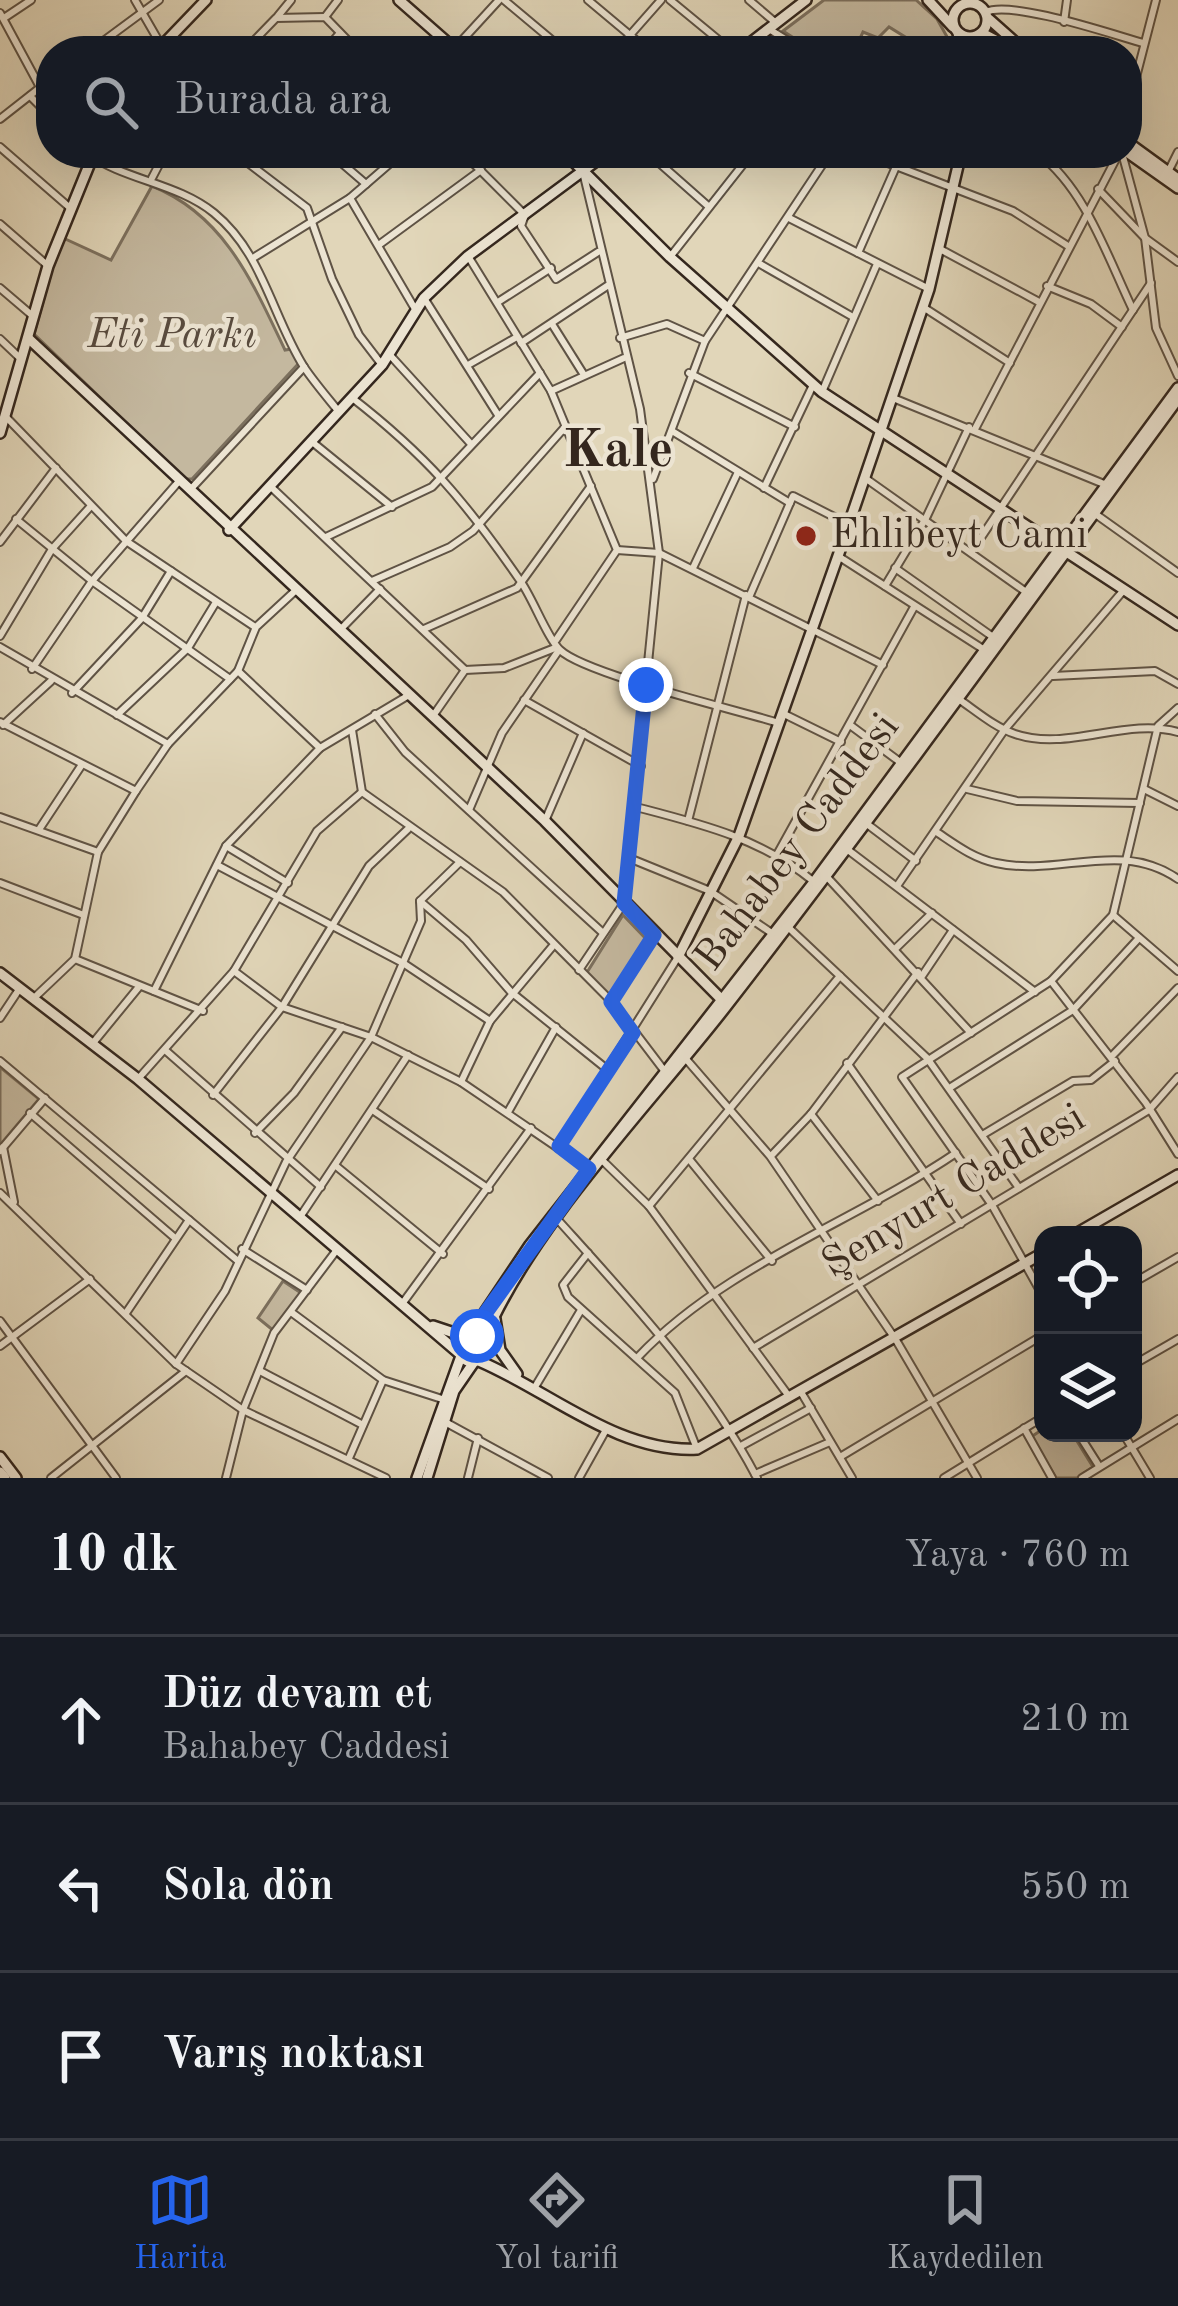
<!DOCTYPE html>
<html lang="tr">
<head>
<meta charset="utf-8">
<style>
	:root { --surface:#171b24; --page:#242831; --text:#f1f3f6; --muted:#9ea1a6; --line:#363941; --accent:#2563eb }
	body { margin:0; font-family:"Old Standard TT",serif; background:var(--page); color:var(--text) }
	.controls { position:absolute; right:36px; bottom:36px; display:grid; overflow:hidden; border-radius:24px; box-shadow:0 12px 48px #0002 }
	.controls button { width:108px; height:108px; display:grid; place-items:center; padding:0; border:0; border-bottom:3px solid var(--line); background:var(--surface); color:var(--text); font:60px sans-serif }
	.stop { position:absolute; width:36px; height:36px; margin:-27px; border:9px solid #2563eb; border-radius:50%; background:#fff }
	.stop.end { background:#2563eb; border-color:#fff; box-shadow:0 3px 12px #0008 }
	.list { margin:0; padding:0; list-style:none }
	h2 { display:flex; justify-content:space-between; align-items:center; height:156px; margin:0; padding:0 48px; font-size:51px }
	h2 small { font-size:39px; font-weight:400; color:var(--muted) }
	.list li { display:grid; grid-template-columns:78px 1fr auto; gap:36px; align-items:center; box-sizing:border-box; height:168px; padding:0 48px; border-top:3px solid var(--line) }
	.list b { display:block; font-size:45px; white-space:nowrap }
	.list p { margin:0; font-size:39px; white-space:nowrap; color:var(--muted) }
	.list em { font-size:39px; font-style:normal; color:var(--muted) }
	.icon { flex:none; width:66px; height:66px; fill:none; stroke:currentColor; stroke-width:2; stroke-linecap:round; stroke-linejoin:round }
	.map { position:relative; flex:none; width:1178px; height:1478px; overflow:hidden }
	.search { position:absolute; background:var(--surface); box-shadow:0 12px 48px #0002; left:36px; right:36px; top:36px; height:132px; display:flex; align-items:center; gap:30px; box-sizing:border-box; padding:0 42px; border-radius:48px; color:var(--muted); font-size:45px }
	.sheet { height:660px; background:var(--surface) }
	nav { display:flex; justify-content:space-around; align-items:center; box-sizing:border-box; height:168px; border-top:3px solid var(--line); background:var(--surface); font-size:33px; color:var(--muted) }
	nav a { display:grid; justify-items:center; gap:6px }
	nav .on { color:var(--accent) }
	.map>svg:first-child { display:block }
	.green { fill:#c4b89f; stroke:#7c705e; stroke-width:3 }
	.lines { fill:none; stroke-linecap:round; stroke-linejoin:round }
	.street-casing { stroke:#5f5345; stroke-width:10 }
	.secondary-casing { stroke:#34271e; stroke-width:14 }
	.street { stroke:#ece4d2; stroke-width:6 }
	.secondary { stroke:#ece4d2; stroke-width:9 }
	.route { stroke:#2563eb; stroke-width:15 }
	.poi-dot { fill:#8f2418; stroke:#ece4d2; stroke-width:4.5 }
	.labels { text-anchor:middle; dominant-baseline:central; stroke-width:9; stroke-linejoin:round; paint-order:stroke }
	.park-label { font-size:42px; font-style:italic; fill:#584b3e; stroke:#ece4d2 }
	.poi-label { font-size:42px; fill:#34271e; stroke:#ece4d2; text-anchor:start }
	.street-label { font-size:42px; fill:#34271e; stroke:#ece4d2 }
	.district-label { font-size:54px; font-weight:bold; fill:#34271e; stroke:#ece4d2 }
</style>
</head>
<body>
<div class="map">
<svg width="1178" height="1478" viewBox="0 0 1178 1478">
	<rect width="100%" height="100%" fill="#e1d6b9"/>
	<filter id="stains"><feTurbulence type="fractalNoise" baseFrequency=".00167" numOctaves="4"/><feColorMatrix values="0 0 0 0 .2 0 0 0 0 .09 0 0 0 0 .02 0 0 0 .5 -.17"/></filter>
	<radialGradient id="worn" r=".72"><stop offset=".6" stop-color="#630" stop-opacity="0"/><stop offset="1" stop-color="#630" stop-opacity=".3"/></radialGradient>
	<g class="green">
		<path d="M824,0H916L937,19L955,51H928L889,27L878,38L863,32L856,47L866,51H814L783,31Z"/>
		<path d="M152,186C224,215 252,281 285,350L292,349L299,363L192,479H185L34,334L61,237L111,260Z"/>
		<path d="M623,915L647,940L611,998L586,974Z"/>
		<path d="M0,1067L39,1099L0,1145Z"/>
		<path d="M283,1281L301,1293L274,1331L258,1318Z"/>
		<path d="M1043,1429L1072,1433L1093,1467L1077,1478H1056L1031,1437Z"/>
	</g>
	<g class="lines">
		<defs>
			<g id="street">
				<path d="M135,0L161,45"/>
				<path d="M504,0L565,51"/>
				<path d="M588,0L649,51"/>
				<path d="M670,0L732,51"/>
				<path d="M749,0L776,23"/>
				<path d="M986,12C1011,0 1111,34 1143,43"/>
				<path d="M0,13L40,87"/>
				<path d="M278,16L291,0"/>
				<path d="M325,17L338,0"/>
				<path d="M4,18L31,0"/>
				<path d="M1064,22L1067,0"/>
				<path d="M769,29L804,51"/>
				<path d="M455,48L499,0"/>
				<path d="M90,51L159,0"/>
				<path d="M244,51L276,18L325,17L358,51"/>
				<path d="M324,51L340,33"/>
				<path d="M616,51L661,0"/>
				<path d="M30,96L51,117"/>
				<path d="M1127,112L1156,0"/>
				<path d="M0,119L51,79"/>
				<path d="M0,147L69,207"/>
				<path d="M87,153C124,180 177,183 214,213C263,253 272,316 304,367C314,382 327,397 339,412"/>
				<path d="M235,153L307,208L332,279L359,335L382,365"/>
				<path d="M330,153L366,184"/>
				<path d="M463,153L525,215L521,226L556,279L598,252"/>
				<path d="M648,153L708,206"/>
				<path d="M862,153L1013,211L1068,246"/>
				<path d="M1038,153C1086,190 1107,256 1133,310"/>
				<path d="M1122,153L1145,238L1156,328L1178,376"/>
				<path d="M1169,170L1178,152"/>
				<path d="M152,178L165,153"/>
				<path d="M1098,189L1145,238L1178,262"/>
				<path d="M350,198L415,309"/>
				<path d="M789,218L929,289"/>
				<path d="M0,224L47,265"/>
				<path d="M380,244L481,170"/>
				<path d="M938,248L1039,302"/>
				<path d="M858,253L902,153"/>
				<path d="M468,256L551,391L617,550L556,640"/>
				<path d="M670,257L752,153"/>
				<path d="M253,258L350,198L402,153"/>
				<path d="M760,264L853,317"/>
				<path d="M1047,286L1091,304L1122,327"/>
				<path d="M0,288L34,317"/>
				<path d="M424,298L498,415"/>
				<path d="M498,302L551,268"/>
				<path d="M923,307L1010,363"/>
				<path d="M552,324L584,375"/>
				<path d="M620,338L667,324L705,341"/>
				<path d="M0,339L22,360"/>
				<path d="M521,343L607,286"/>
				<path d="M389,354L471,444"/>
				<path d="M468,365L517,337"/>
				<path d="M689,373L795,427"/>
				<path d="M551,391L624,358"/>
				<path d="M822,392L877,264"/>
				<path d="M351,397C426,455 465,501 519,579C532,596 547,638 560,650C585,674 737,710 779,723"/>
				<path d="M893,398L1104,484"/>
				<path d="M7,418L126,541L255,627"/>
				<path d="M975,429L1119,153"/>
				<path d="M672,431L790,503"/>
				<path d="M311,441L392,507"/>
				<path d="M865,478L1026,592"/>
				<path d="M653,479L705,341L830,153"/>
				<path d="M270,486L465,670L504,668L555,648"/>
				<path d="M764,488L813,385"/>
				<path d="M190,490L304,367"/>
				<path d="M1094,513L1178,573"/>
				<path d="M16,519L92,581L230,679"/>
				<path d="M326,537L432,487L540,373"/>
				<path d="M0,542L56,468"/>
				<path d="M617,550L659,553L883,665"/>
				<path d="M972,551L1151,283"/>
				<path d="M838,556L983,649"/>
				<path d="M693,568L738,472"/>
				<path d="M895,568L993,637"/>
				<path d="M372,581L450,547L473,531L565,427"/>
				<path d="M885,586L926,518L969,427"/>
				<path d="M750,595L793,496L848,524"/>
				<path d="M341,629L380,589"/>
				<path d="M424,629L517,588L591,486"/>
				<path d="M0,636L52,549L90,507"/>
				<path d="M0,647L168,744"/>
				<path d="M32,669L92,581L180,480"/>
				<path d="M238,671L320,748"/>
				<path d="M1053,676L1155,671L1178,684"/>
				<path d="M72,693L142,618L171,571"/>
				<path d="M957,698C975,710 994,727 1015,734C1067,752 1126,717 1178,732"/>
				<path d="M524,700L641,766"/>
				<path d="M782,713L841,742"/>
				<path d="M375,714L405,752L603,933"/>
				<path d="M117,715L188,648L216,602"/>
				<path d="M433,716L465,670"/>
				<path d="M0,722L136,791"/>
				<path d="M3,725L51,681"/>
				<path d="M850,725L900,762"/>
				<path d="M352,730L362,792L503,892L612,1002L666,1073"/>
				<path d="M967,789L1017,801L1140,803"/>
				<path d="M1144,789L1178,806"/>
				<path d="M636,807C701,824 760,838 813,881"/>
				<path d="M469,810L502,733L559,650"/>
				<path d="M0,817L98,852"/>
				<path d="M545,821L583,733"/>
				<path d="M688,821L746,595"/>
				<path d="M867,824L916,861"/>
				<path d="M40,828L81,766"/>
				<path d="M938,833C956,845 973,858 996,863C1059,877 1120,839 1178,879"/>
				<path d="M226,846L288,883"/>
				<path d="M848,850L1035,992"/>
				<path d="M778,853L914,607"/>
				<path d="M629,858L710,891L773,934"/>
				<path d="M217,865L403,963L490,1021"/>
				<path d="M827,877L971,1033"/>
				<path d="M0,883L81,914"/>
				<path d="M897,886L1005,729L1123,591"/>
				<path d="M420,901L466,940L511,992L608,1070"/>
				<path d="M1113,915L1178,971"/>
				<path d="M788,927L927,1058L1019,1188"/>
				<path d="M896,948L932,913"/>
				<path d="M75,959L203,1011"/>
				<path d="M579,970L624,903L659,553L640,409L584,176"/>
				<path d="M234,971L282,1007L371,1037L461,1082L589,1169"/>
				<path d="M922,976L953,930"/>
				<path d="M1051,981L1146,1103L1178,1154"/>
				<path d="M154,991L226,846L320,748L409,695"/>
				<path d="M34,998L75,959L98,852L136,791L168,744L238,671L256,627L295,591"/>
				<path d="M612,1002L654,935"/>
				<path d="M0,1018L20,988"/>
				<path d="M93,1043L138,988"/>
				<path d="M165,1050L321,1187"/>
				<path d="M1112,1056L1178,988"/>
				<path d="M686,1059L770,1156L896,1340L977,1478"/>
				<path d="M0,1061L238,1261"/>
				<path d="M847,1063L961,1224"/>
				<path d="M138,1079L234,971L317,831L362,792"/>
				<path d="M461,1082L490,1021L552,947"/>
				<path d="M951,1087L1073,1010L1139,938"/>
				<path d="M213,1095L282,1007L369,866L408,829"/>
				<path d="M374,1111L489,1189"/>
				<path d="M508,1112L556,1027"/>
				<path d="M30,1113L175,1238"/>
				<path d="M811,1114L878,1201"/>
				<path d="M255,1133L294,1093L342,1027"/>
				<path d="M984,1134L1073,1081L1091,1080L1115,1061"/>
				<path d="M559,1146L678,957"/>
				<path d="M3,1147L14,1202"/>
				<path d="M0,1151L45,1098"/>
				<path d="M771,1156L811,1114L918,972"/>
				<path d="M689,1159L772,1261"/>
				<path d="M604,1162L649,1206L788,1395"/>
				<path d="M336,1166L443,1254"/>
				<path d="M0,1193L176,1364L243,1410L386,1478"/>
				<path d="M649,1206L840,976"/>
				<path d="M300,1217L408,1055"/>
				<path d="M558,1220C631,1301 706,1381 757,1478"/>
				<path d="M242,1249L307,1290"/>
				<path d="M588,1253L563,1285L568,1297L675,1393L697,1449"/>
				<path d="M1133,1283L1178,1257"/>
				<path d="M1043,1296L992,1205L902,1077L1051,981L1113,915L1158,726L1178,708"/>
				<path d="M402,1304L531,1128"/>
				<path d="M291,1312L383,1380L442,1399"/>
				<path d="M126,1313L189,1220"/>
				<path d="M0,1321L116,1478"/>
				<path d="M0,1346L90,1279"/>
				<path d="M753,1348L1149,1110L1178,1077"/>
				<path d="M638,1357C724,1266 854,1222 956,1153"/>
				<path d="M176,1364L225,1291L286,1162L371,1037L421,921L420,901L460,862"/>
				<path d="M1133,1365L1178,1339"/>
				<path d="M260,1371L363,1425"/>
				<path d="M535,1387L581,1310"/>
				<path d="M801,1392L852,1478"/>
				<path d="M445,1422L548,1478"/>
				<path d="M1024,1428L1052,1478"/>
				<path d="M1078,1433L1099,1466"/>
				<path d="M1123,1433L1150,1478"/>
				<path d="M741,1446L811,1408"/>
				<path d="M840,1457L1043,1335"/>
				<path d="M349,1458L383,1380"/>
				<path d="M755,1474L830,1442"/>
				<path d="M51,1478L186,1371"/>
				<path d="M226,1478L243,1410L274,1333L336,1251"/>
				<path d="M468,1478L478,1438"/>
				<path d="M579,1478L607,1428"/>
				<path d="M944,1478L1043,1417"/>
				<path d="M1082,1478L1178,1419"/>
			</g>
			<g id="secondary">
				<path d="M399,0L457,51"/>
				<path d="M928,0L953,27"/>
				<circle cx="970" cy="20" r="17"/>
				<path d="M989,19L1025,51"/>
				<path d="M958,33L962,51"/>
				<path d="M982,33L1014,50"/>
				<path d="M157,51L206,0"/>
				<path d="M740,51L806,0"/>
				<path d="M1127,142L1178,179"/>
				<path d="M1127,152L1178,188"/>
				<path d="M565,153L670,257L822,392L1178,625"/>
				<path d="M28,338L545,821L722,1000"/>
				<path d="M0,433L48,266L94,153"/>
				<path d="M229,530L382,365L424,298L468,256L607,153"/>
				<path d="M678,957L739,836L838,556L929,289L961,153"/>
				<path d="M0,973L138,1079L460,1354"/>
				<path d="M1074,1235L1178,1175"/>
				<path d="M495,1319L500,1350L517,1374"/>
				<path d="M433,1326L466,1337"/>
				<circle cx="472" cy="1349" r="13"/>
				<path d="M469,1336L530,1245L814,882L1178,388"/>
				<path d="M483,1341C531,1225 650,1105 728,1004C882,805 1029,602 1178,399"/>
				<path d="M479,1361C550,1391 617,1453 697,1449L1043,1253"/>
				<path d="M0,1457L16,1478"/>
				<path d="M0,1472L5,1478"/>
				<path d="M417,1478L461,1356"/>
				<path d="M427,1478L454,1391L474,1362"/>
			</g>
		</defs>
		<use href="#street" class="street-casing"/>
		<use href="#secondary" class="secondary-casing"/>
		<use href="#street" class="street"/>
		<use href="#secondary" class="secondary"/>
	</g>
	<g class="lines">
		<path class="route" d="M477,1336H469L589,1169L559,1146L633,1033L611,1002L654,935L624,903L646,685"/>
	</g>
	<circle class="poi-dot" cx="806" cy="536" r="12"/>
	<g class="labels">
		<g class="park-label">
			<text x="172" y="336">Eti Parkı</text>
		</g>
		<g class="poi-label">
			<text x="830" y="536">Ehlibeyt Cami</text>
		</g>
		<g class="street-label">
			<text transform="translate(798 843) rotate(-53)">Bahabey Caddesi</text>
			<text transform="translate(954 1192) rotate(-31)">Şenyurt Caddesi</text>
		</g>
		<g class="district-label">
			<text x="618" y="452">Kale</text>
		</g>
	</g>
	<rect width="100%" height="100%" filter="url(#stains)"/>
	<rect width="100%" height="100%" fill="url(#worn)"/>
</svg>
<div class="controls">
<button><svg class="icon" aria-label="locate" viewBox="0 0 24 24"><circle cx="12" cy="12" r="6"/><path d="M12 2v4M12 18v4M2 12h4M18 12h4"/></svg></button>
<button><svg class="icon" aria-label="layers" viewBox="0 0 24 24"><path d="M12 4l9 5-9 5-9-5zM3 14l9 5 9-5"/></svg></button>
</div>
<div class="stop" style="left:477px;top:1336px"></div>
<div class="stop end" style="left:646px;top:685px"></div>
<div class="search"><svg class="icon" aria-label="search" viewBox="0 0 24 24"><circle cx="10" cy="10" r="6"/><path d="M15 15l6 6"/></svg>Burada ara</div>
</div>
<section class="sheet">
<h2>10 dk<small>Yaya · 760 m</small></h2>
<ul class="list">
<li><svg class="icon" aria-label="ahead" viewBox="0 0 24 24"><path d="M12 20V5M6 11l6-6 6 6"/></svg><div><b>Düz devam et</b><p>Bahabey Caddesi</p></div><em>210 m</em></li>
<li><svg class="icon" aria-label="left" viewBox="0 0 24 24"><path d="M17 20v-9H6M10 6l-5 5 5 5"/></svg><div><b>Sola dön</b></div><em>550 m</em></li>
<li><svg class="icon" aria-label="arrive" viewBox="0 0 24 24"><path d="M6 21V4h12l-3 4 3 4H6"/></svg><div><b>Varış noktası</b></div></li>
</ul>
</section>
<nav>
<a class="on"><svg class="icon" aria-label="map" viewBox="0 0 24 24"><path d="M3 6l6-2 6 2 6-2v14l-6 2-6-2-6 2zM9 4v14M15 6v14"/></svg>Harita</a>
<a><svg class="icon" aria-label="directions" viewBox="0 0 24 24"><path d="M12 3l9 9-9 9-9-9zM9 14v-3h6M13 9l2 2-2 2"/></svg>Yol tarifi</a>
<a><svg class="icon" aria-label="saved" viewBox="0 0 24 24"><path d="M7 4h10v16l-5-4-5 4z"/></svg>Kaydedilen</a>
</nav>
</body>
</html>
